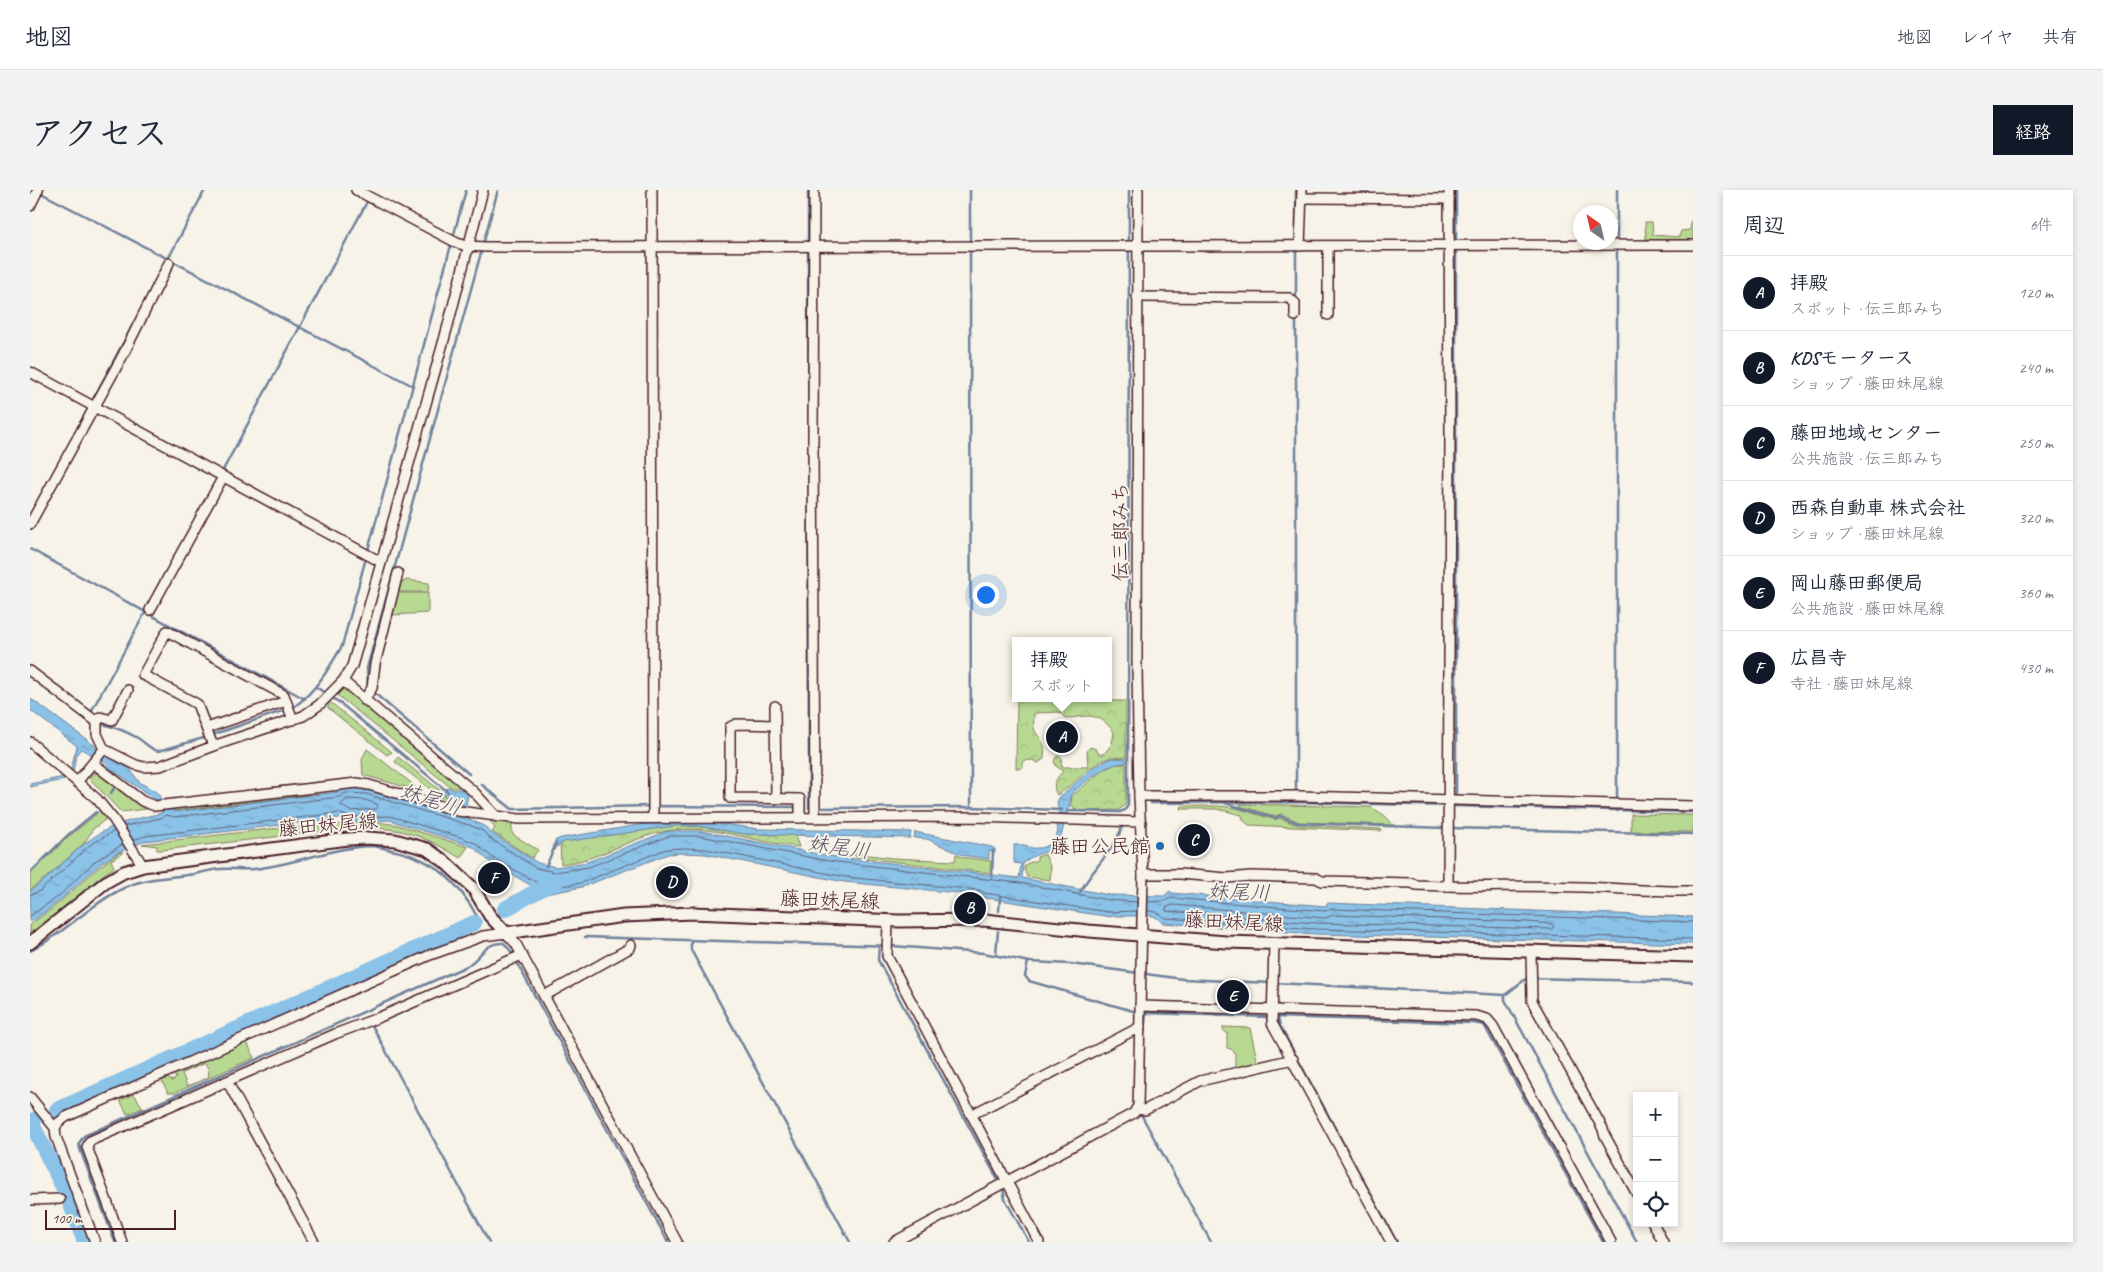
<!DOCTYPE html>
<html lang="ja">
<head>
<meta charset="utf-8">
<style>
	:root { --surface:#fff; --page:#f2f2f3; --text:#1f2937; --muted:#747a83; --line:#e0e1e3; --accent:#111827 }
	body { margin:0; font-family:Caveat,"Klee One",sans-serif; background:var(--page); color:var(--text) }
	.controls { position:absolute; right:15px; bottom:15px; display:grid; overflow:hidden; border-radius:0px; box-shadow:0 2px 8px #0003 }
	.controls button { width:45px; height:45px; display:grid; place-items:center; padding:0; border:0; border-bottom:1px solid var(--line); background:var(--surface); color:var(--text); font:25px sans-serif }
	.compass { position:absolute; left:1543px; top:15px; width:45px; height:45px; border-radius:50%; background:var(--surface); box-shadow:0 2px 8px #0003; rotate:326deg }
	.scale { position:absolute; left:15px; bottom:12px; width:131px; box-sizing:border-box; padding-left:5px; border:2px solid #4a1f2b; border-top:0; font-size:14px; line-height:18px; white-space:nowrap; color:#4a1f2b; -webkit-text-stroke:4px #f7f3e8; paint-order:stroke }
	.you { position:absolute; left:955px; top:404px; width:18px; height:18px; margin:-12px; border:4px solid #fff; border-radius:50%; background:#1a73e8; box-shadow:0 0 0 8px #1a73e833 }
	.badge { display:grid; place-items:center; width:32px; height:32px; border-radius:50%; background:var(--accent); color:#fff; font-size:16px; font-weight:700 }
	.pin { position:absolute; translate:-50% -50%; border:2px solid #fff; box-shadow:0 1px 5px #0006 }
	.popup { position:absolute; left:982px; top:447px; width:100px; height:65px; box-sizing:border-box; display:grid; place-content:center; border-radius:0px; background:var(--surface); filter:drop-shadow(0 1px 4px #0005); font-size:16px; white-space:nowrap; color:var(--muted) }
	.popup b { font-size:19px; color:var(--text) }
	.popup::after { content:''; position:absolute; left:50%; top:100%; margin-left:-10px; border:10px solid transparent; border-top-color:var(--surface) }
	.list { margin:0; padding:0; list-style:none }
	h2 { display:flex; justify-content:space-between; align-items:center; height:65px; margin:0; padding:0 20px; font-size:21px }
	h2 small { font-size:16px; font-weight:400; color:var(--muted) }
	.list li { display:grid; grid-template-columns:32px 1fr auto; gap:15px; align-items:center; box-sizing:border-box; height:75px; padding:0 20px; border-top:1px solid var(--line) }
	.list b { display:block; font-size:19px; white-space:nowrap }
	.list p { margin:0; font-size:16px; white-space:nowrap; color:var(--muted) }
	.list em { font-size:16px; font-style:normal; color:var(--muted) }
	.icon { flex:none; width:28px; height:28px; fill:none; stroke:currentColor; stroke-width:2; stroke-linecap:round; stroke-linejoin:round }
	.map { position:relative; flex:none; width:1663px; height:1052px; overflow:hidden; border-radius:0px }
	header { display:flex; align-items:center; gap:30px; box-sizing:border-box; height:70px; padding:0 25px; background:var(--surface); border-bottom:1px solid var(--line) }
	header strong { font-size:24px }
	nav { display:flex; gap:28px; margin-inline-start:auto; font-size:18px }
	.intro { display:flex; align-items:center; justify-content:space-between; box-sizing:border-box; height:120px; padding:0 30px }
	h1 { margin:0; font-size:35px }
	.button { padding:12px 22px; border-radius:0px; background:var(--accent); color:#fff; font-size:18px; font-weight:700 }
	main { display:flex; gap:30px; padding:0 30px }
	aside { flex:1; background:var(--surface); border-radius:0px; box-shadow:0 2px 8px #0003 }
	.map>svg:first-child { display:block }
	.grass { fill:#b8d992; stroke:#817c5e; fill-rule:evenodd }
	.forest { fill:url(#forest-crowns); stroke:#817c5e }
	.water { fill:url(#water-ripples); stroke:#70819c }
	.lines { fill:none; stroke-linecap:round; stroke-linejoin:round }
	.shore { stroke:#646077; stroke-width:1 }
	.stream { stroke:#70819c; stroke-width:2.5 }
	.river { stroke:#8ac2e8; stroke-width:16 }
	.minor-casing { stroke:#4a1f2b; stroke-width:12 }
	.major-casing { stroke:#4a1f2b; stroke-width:15 }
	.minor { stroke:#f7f3e8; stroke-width:9 }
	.major { stroke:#f7f3e8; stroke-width:11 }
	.poi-dot { fill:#1f6fb2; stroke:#f7f3e8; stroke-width:2 }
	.labels { text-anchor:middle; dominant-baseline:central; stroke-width:4; stroke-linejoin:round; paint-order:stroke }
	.street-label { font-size:20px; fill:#4a1f2b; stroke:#f7f3e8 }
	.poi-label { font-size:20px; fill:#4a1f2b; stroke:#f7f3e8; text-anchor:end }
	.water-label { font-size:21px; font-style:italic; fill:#5d5064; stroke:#f7f3e8 }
</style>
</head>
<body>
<header>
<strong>地図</strong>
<nav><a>地図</a><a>レイヤ</a><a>共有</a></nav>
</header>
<div class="intro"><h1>アクセス</h1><a class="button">経路</a></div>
<main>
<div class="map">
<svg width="1663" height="1052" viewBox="0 0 1663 1052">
	<defs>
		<pattern id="forest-crowns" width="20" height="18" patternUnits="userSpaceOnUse" patternTransform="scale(1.25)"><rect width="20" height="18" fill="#b8d992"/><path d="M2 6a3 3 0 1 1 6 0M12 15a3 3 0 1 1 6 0" fill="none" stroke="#a0ba7e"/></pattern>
		<pattern id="water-ripples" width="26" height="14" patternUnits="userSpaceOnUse" patternTransform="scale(1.25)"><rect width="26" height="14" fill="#8ac2e8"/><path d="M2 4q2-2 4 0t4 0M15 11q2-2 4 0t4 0" fill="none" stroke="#79a6c7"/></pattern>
	</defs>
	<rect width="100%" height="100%" fill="#f7f3e8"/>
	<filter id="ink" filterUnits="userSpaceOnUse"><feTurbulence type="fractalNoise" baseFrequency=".02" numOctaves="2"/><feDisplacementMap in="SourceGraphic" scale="10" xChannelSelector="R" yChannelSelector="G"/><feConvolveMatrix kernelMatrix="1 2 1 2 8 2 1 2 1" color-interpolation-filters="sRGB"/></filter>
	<g filter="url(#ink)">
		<g class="grass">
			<path d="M1661,30H1663V49L1655,52L1616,49L1615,32H1622L1623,45L1649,47L1651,41L1660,40Z"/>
			<path d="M377,390L399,393L398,402H368V394Z"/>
			<path d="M367,403H398V423L361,425Z"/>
			<path d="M313,498L318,499L433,597L424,598L419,596L306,504Z"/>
			<path d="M300,512L362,562L357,565L298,518V514Z"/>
			<path d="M337,559L384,595L386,600L333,585L332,569Z"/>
			<path d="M368,567L411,601L422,616L365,572Z"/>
			<path d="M65,583L71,584L117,619L91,622L88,619L58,587Z"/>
			<path d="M279,601L280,605L144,621V619L137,620L136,618Z"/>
			<path d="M1210,614L1341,617L1354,625L1364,635L1269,632L1251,624L1245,626L1210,616Z"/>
			<path d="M1152,616H1189L1206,618L1246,630L1249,628L1268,635L1351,639V641L1219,635L1213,630L1212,625L1187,619H1151Z"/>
			<path d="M70,621L76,629L63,639L55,652L24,681L0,700V684L37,648Z"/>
			<path d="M1601,624L1663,625V642L1601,641Z"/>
			<path d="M347,632L368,635L438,657L430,668C392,644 368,636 322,638L132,660H127V656L112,654L240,639Z"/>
			<path d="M92,661V664L81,670L84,677C54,698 30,724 0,743V734C34,714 58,681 92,661Z"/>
			<path d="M824,663L862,668L925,671L926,664L931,667L961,671L960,683L826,667L823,664Z"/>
			<path d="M1015,664L1021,679L1020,690L997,687L994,679L996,674L1007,670V667Z"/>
			<path d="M1193,837L1220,838L1228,874L1205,881V863L1201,859L1197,858V843L1193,840Z"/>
			<path d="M217,852L224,868L144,903H138L132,891L138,888L142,891L146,888L144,884ZM175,873L179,880L178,888L157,896L152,883Z"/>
			<path d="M104,904L113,918L97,924L90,910Z"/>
		</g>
		<g class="forest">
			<path d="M987,510L1096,511V568C1065,562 1051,592 1027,605C1021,595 1026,589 1033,581L1026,576L1024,571L1026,567L1030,566L1032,568L1031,573L1033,577H1058L1057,561L1060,557L1066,559L1069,564H1074L1082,554L1084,542C1069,522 1059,525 1036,529L1029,522L1006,523L1004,525C1002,546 1008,541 1014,556C1015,560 1014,566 1014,569L1008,573L1003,570L993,571V577L989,579L986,578Z"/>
			<path d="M1085,574H1096V614L1089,620L1047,621L1041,615L1042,606L1073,580Z"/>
			<path d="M462,629L482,632V643L485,646L508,660L502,668L462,642L465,638L460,631Z"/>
			<path d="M649,635L765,645L769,657C725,653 681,633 637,641C600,647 569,671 531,674L530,652Z"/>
		</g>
		<g class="water">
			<path d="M0,508L64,555L66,559L100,579L109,592L128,603L136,620H143V622L309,602V598L337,599L441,630L456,637L461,643L508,673L526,677L557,672L638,641H671L800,666L989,688L991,674L984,673V655C993,654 999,659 1008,658C1021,658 1032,644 1026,633L1034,634C1028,670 1015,655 993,673L992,688L1079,705L1134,706L1140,701L1142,703L1296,716L1297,713L1663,727V754L1285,744L1133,733L1124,726H1082L1081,727L950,707L949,705L814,692L675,664L653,663L638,664L552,697L516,704L460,672L443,657L429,652L359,630L314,633L310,628L115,651C98,658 82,664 68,676C45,695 26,717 0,732V701C14,692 26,679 38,668C71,637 90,632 132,623L122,607L81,579L75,572L51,559L46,565L42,588L0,597V594L39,586L47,556L0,520Z"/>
			<path d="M1081,568L1096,569V573C1073,574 1059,590 1041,604L1038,624H1030C1028,617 1025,612 1030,607L1064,577Z"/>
			<path d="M418,597L424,600L432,599L438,604L436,616C425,613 419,611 413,602Z"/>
			<path d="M633,631L677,632L730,639L881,642L880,648L714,644L667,636H645L534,652L529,656L522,657L526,650L531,648Z"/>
			<path d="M885,642L962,657L965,659V663L959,661V669L932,665L897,649L884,648Z"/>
		</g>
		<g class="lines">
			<g class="shore">
				<path d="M318,609L335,610L347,614L348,617L346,619L320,621L311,615Z"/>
				<path d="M95,636L131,628L136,625L145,627L309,607L315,603L336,604L439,635L453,641L458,647L506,678L525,682L559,677L639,646H670L799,671L990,693L1078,710L1107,712"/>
				<path d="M103,650L115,646L309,623L318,627L360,626L430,647L445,653L463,668L517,698L551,693L636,659L653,658L676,659L815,687L949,700L954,703L1078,722L1107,721"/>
				<path d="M0,705L10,701L60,655L84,641"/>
				<path d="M1118,712L1135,711L1141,708L1295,721L1302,719L1663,732"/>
				<path d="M1143,715L1295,728L1303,725L1498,732L1522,734L1524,736L1522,739L1286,733L1136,721V718Z"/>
				<path d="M1118,721L1126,722L1136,728L1286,739L1663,749"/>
				<path d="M0,726L29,706L65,671L93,654"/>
			</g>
			<g class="stream">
				<path d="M778,0V53"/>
				<path d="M940,0V53"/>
				<path d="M1266,0V53"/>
				<path d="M1426,0V616"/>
				<path d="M1587,0V50"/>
				<path d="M11,3L383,196"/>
				<path d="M453,54L468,0"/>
				<path d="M778,59L779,618"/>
				<path d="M940,59L941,617"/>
				<path d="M1266,59V111"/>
				<path d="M1587,59V621"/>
				<path d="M138,69L175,0"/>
				<path d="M1266,129V601"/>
				<path d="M61,213L108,125"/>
				<path d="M48,237L59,218"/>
				<path d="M192,282L338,10"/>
				<path d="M0,359L275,509"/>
				<path d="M286,497L310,513L418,602"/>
				<path d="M338,498L337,478L452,59"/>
				<path d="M342,501L439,584"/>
				<path d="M61,522L116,421"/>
				<path d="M73,534C84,537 95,541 106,547C114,551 120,560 129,561L177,547"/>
				<path d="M182,545L264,517C286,501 298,480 312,456L436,0"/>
				<path d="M451,594L482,619L619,616L767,617"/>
				<path d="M81,603L84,598"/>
				<path d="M1121,613L1266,612L1663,622"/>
				<path d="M1195,613L1245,628L1250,626L1268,633L1415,638"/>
				<path d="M787,618L941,617L1032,620"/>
				<path d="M1037,621L1090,622L1095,620L1098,615L1099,0"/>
				<path d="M1421,638L1663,644"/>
				<path d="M516,676L526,654"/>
				<path d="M0,683L38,645L66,622"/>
				<path d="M962,688L963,661"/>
				<path d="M1050,702C1062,679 1084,661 1092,637"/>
				<path d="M969,721L970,707"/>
				<path d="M555,747L863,756L953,763L1000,772L1041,774L1153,789L1241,793"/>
				<path d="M661,750V760L820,1052"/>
				<path d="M849,756L848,770L968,990"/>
				<path d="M0,761C34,744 60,714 94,698C113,688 136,688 157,685C168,684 179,680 190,679C201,678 213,680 224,679C263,675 300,658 339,656C346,656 354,658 361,660C404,668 429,692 449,730"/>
				<path d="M966,764L968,741"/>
				<path d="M486,771L638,1052"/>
				<path d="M998,772L995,786L999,791L1103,821L1116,823L1239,827"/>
				<path d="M1246,793L1475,805L1497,788L1663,792"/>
				<path d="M1475,805V810L1607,1052"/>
				<path d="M1244,827L1443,833L1454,835L1573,1052"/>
				<path d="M1248,828L1250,836L1367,1052"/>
				<path d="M343,837L459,1052"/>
				<path d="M1114,844L1116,823"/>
				<path d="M189,886L227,955"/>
				<path d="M1112,922V926L1181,1052"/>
				<path d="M0,930L1,932"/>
				<path d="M973,999L975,1009L999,1052"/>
				<path d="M85,1052L50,959L49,953L54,946L437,776C451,768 454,752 474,753L483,764"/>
			</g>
			<g class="river">
				<path d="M475,719L527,690"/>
				<path d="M27,920L444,733"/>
				<path d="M4,930L1,932L38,1007L55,1052"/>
			</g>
			<defs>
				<g id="minor">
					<path d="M326,0L427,53L437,56L456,57L1663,55"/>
					<path d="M622,0L623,628"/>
					<path d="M784,0L783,254L785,628"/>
					<path d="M1272,8L1419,9"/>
					<path d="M0,16L8,0"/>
					<path d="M1270,56L1272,0"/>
					<path d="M1107,107L1259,108L1265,113V126"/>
					<path d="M1298,125V57"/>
					<path d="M0,182L351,372"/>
					<path d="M0,334L92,167L139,73"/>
					<path d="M120,420L193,287"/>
					<path d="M0,481L67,532V544L74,559L106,575L114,577L130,576L192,553L273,526L289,515L313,491L444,602L467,627"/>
					<path d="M313,491L322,476L333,437L417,139L453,0"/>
					<path d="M334,510L342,498L345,474L368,383"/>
					<path d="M745,516L746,608"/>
					<path d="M67,532L70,527L82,530L98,500"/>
					<path d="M745,535L706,534L700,537V608L770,609V628"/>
					<path d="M177,538L256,511"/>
					<path d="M0,552L67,609L84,630L113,676"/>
					<path d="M183,556L167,514L113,485L137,441L254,505L263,530"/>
					<path d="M63,573L112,611L125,616L327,593L339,595L428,621L489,629L943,627L1111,632"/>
					<path d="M48,591L74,559"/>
					<path d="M1109,606H1268L1663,616"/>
					<path d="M1113,684H1150L1197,688L1221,686L1286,688L1292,691L1382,693L1386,695C1441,698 1496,695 1552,697C1589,698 1626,702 1663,701"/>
					<path d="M1418,696L1420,242L1419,0"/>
					<path d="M858,731L857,766L1009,1052"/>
					<path d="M1244,753L1242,833L1361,1052"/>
					<path d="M1501,762L1502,811L1573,939L1574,944L1607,1004"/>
					<path d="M514,806L600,758L601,755"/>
					<path d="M1110,816L1446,826L1457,829L1463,836L1581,1052"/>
					<path d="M197,891L284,1052"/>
					<path d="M0,907L25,938L26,947L65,1052"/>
					<path d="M1106,919L1115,920L1170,891L1263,869"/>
					<path d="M941,925L1110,837"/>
					<path d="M25,938L28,933L36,927L400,765L453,746L476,743L486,754L647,1052"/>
					<path d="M0,1010L30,1009"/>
					<path d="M1623,1033L1633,1052"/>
					<path d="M92,1052L57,957L60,951L305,844L350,827L492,765"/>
					<path d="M864,1052L1104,923L1108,917L1113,684L1109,606L1107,476L1108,0"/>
				</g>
				<path id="major" d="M0,753L76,692L94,682L113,676L318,649L337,648L365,650L397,659L414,671L443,698L460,726L476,743L594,726L662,723L870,731L954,730L1059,741L1196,752L1663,766"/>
			</defs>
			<use href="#minor" class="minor-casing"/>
			<use href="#major" class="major-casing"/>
			<use href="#minor" class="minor"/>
			<use href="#major" class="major"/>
		</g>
	</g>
	<circle class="poi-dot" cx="1130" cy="656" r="5"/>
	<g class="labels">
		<g class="street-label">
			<text transform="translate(1090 342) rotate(-90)">伝三郎みち</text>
			<text transform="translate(298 635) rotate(-5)">藤田妹尾線</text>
			<text transform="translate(800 710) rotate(2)">藤田妹尾線</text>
			<text transform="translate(1204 732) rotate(3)">藤田妹尾線</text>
		</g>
		<g class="poi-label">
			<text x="1120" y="656">藤田公民館</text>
		</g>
		<g class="water-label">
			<text transform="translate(401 609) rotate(18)">妹尾川</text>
			<text transform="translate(809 657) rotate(8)">妹尾川</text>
			<text transform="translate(1209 702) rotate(2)">妹尾川</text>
		</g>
	</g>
</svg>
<div class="controls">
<button>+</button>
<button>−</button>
<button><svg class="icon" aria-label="locate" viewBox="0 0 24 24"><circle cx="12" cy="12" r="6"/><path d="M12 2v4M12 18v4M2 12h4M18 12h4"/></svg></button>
</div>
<svg class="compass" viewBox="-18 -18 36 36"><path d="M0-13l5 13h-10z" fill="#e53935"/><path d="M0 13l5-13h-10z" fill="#747a83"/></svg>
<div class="scale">100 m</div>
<div class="you"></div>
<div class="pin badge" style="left:1032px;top:547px">A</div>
<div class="popup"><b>拝殿</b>スポット</div>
<div class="pin badge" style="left:940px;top:718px">B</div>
<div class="pin badge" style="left:1164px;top:650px">C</div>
<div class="pin badge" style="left:642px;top:692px">D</div>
<div class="pin badge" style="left:1203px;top:806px">E</div>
<div class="pin badge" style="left:464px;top:688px">F</div>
</div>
<aside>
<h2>周辺<small>6件</small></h2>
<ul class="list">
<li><span class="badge">A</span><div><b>拝殿</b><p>スポット · 伝三郎みち</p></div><em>120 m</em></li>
<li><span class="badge">B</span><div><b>KDSモータース</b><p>ショップ · 藤田妹尾線</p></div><em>240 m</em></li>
<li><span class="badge">C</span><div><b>藤田地域センター</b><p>公共施設 · 伝三郎みち</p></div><em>250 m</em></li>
<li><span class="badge">D</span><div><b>西森自動車 株式会社</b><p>ショップ · 藤田妹尾線</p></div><em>320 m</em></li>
<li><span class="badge">E</span><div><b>岡山藤田郵便局</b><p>公共施設 · 藤田妹尾線</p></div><em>360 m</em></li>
<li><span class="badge">F</span><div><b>広昌寺</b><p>寺社 · 藤田妹尾線</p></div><em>430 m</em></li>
</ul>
</aside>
</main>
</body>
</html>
